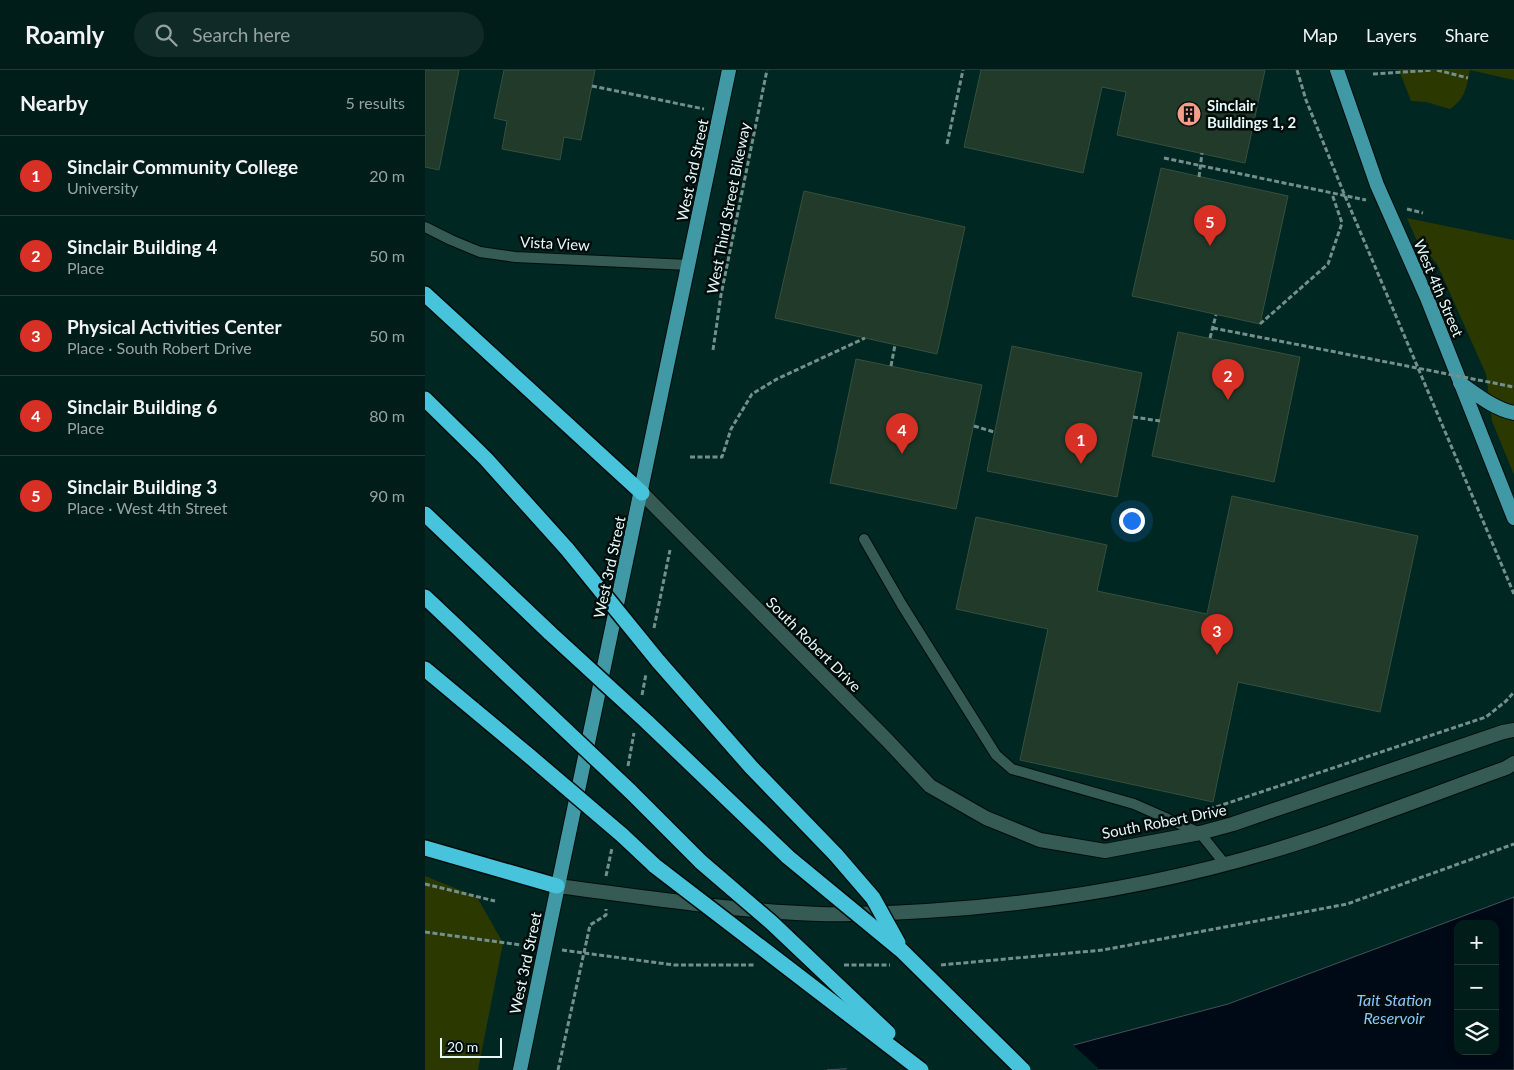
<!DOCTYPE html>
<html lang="en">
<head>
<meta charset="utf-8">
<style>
	:root { --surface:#011d1a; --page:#0f2a27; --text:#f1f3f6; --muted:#96a2a2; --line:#233b39; --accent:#d93025 }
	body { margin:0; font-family:Lato,sans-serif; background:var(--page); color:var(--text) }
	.controls { position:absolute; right:15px; bottom:15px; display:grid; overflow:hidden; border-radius:10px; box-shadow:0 2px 8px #0003 }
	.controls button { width:45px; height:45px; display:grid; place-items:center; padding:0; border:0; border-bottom:1px solid var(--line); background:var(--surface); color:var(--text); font:25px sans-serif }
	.scale { position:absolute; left:15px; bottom:12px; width:62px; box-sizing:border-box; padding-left:5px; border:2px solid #e5f9f6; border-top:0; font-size:14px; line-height:18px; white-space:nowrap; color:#e5f9f6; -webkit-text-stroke:4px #020d0b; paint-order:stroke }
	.you { position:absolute; left:706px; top:450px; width:18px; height:18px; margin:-12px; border:4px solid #fff; border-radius:50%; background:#1a73e8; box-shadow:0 0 0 8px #1a73e833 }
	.badge { display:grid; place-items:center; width:32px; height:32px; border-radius:50%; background:var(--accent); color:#fff; font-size:16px; font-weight:700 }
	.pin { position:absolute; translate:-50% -41px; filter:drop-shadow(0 1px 2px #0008) }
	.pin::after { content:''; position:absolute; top:26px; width:18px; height:15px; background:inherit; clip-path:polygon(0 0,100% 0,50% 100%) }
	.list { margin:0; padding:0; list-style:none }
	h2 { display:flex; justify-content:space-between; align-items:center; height:65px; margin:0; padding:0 20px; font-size:21px }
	h2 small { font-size:16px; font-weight:400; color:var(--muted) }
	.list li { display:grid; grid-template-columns:32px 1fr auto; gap:15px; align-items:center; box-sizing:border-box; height:80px; padding:0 20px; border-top:1px solid var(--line) }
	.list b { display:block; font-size:19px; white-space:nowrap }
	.list p { margin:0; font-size:16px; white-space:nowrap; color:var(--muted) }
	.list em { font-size:16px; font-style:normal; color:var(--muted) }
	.icon { flex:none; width:28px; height:28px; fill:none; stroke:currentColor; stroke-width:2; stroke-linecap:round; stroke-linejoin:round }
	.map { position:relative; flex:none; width:1089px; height:1000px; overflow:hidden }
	header { display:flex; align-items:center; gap:30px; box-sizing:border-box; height:70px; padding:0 25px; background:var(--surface); border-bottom:1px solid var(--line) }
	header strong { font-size:24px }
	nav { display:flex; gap:28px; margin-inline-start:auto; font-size:18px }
	.search { width:350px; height:45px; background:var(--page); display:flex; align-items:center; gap:12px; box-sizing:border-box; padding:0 18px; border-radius:28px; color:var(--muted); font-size:19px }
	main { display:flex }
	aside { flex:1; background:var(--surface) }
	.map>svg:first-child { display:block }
	.green { fill:#2b3900 }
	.water { fill:#000916; stroke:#455159; fill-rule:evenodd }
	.pier { fill:#012722 }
	.building { fill:#213a29; stroke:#36503e }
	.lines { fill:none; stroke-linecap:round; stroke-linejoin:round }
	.service-casing { stroke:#000e0b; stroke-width:12 }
	.tertiary-casing { stroke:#000e0b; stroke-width:16 }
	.primary-casing { stroke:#000e0b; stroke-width:16 }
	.motorway-casing { stroke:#000e0b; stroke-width:18 }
	.path { stroke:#73908c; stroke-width:3; stroke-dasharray:5 2.5; stroke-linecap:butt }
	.service { stroke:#365a54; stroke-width:10 }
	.tertiary { stroke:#365a54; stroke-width:14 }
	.primary { stroke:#4199a6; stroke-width:14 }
	.motorway { stroke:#48c3dc; stroke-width:15 }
	.primary-bridge-casing { stroke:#000e0b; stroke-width:16; stroke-linecap:butt }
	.motorway-bridge-casing { stroke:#000e0b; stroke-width:18; stroke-linecap:butt }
	.path-bridge { stroke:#73908c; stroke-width:3; stroke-dasharray:5 2.5; stroke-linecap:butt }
	.primary-bridge { stroke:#4199a6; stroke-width:14 }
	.motorway-bridge { stroke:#48c3dc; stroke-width:15 }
	.labels { text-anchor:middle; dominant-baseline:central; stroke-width:5; stroke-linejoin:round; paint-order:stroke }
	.poi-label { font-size:15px; font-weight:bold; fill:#e5f9f6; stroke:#020d0b; text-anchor:start }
	.street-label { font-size:15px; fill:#e5f9f6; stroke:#020d0b }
	.water-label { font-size:16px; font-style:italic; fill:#89c7fa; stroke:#020d0b }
</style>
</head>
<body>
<header>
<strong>Roamly</strong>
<div class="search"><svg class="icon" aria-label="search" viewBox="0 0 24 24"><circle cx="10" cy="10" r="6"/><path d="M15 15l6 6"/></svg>Search here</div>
<nav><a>Map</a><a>Layers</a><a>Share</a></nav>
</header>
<main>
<aside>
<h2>Nearby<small>5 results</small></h2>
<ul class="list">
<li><span class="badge">1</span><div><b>Sinclair Community College</b><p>University</p></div><em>20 m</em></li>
<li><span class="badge">2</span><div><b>Sinclair Building 4</b><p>Place</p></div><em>50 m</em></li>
<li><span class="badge">3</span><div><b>Physical Activities Center</b><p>Place · South Robert Drive</p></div><em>50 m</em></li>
<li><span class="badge">4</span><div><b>Sinclair Building 6</b><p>Place</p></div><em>80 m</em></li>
<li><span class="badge">5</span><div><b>Sinclair Building 3</b><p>Place · West 4th Street</p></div><em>90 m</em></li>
</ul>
</aside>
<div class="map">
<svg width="1089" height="1000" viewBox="0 0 1089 1000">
	<rect width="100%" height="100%" fill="#012722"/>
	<g class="green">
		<path d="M974,0H1089V10L1045,0C1041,18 1041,28 1025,39L1001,32L986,31Z"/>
		<path d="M982,148L1089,170V405L1067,351L1061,304L1012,194L991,169Z"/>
		<path d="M0,806L52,827L78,873L53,1000H0Z"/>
	</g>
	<path class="water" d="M1089,827V1000H402L615,984L803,934ZM1033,854H1070V981H1033Z"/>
	<path class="pier" d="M646,973L675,1000H423L419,996L615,981Z"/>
	<g class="building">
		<path d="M0,0H34L14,100L0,97Z"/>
		<path d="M79,0H170L156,70L139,67L135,90L77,79L82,51L69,48Z"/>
		<path d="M556,0H840L820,93L692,65L701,22L677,17L658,103L539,77Z"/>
		<path d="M736,98L863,126L835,254L707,226Z"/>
		<path d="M379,121L540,157L512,284L350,248Z"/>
		<path d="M753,262L875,287L849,412L727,386Z"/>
		<path d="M587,276L717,303L692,427L562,401Z"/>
		<path d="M431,289L557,315L531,439L405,413Z"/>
		<path d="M807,426L993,466L955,642L813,612L788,732L595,690L623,559L531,539L551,447L682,475L672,521L782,544Z"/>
	</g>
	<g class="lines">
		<defs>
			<g id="service">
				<path d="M0,157L26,170L55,182L90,187L264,195"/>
				<path d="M439,469L477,535L571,685L587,699L709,734L775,763L799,793"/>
			</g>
			<g id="tertiary">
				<path d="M217,423L463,671L505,716L561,748L615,770L680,781L775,763L808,754L1078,662L1089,660"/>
				<path d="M132,816C219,827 306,841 394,844C429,845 465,843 501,841C632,833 763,810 888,768C953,746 1017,721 1081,698L1089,693"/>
			</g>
			<g id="primary">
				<path d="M912,0L952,115L1002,228L1089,448"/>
				<path d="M1035,313C1051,324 1069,339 1089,343"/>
				<path d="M125,854L304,0"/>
			</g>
			<g id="motorway">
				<path d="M0,224L217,423"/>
				<path d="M0,329L61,389L142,479"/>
				<path d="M0,444L125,563"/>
				<path d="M0,527L111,632"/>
				<path d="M233,591L326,697L411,785"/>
				<path d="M0,599L102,684"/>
				<path d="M222,652L363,787"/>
				<path d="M205,721L276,792"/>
				<path d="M197,765L230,796"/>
				<path d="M0,778L132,816"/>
			</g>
		</defs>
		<use href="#service" class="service-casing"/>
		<use href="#tertiary" class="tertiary-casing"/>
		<use href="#primary" class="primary-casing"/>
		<use href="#motorway" class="motorway-casing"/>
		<g class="path">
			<path d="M872,0L881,30L920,126L1089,524"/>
			<path d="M1012,0L1043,8"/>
			<path d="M948,4L1008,0"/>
			<path d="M167,16L279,39"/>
			<path d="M522,74L538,0"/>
			<path d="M739,88L941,130"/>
			<path d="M982,139L998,143"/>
			<path d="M835,254L903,194L917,153L907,124"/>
			<path d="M785,268L791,245"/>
			<path d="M288,280L296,225L342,0"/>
			<path d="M466,296L470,275"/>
			<path d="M708,347L735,351"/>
			<path d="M549,356L569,362"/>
			<path d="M265,387H297L306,359L327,324L352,309L440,268"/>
			<path d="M229,558L245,480"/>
			<path d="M217,625L221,604"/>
			<path d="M203,696L209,663"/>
			<path d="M770,744L1061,647L1081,631L1089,622"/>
			<path d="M181,806L187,778"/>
			<path d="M0,814L70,831"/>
			<path d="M0,862L104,876"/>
			<path d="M162,869L165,855L181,845V839"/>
			<path d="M137,880L249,895H330"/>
			<path d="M419,895H465"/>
			<path d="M516,895L678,880L922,834L1089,774"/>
		</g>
		<use href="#service" class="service"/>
		<use href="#tertiary" class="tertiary"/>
		<use href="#primary" class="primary"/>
		<use href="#motorway" class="motorway"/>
		<defs>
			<path id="primary-bridge" d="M95,1000L125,854"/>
			<g id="motorway-bridge">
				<path d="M142,479L233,591"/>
				<path d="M125,563L222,652"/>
				<path d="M111,632L205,721"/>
				<path d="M102,684L197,765"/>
				<path d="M411,785L448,828L473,873"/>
				<path d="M363,787L477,881L598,1000"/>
				<path d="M276,792L347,853L463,963"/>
				<path d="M230,796L496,1000"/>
			</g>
		</defs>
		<use href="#primary-bridge" class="primary-bridge-casing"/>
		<use href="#motorway-bridge" class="motorway-bridge-casing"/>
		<g class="path-bridge">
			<path d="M774,107L777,83"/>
			<path d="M788,258L1089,317"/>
			<path d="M133,1000L162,869"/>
		</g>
		<use href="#primary-bridge" class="primary-bridge"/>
		<use href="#motorway-bridge" class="motorway-bridge"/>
	</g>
	<defs>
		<symbol id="building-disc" viewBox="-11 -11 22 22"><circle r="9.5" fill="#f49e8a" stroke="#020d0b"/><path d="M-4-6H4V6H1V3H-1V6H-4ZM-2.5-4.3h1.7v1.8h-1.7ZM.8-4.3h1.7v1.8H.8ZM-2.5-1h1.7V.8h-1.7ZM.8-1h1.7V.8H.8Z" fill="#111"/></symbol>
	</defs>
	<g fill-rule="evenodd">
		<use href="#building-disc" x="750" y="30" width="28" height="28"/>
	</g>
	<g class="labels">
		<g class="poi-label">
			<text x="782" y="35">Sinclair<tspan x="782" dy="17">Buildings 1, 2</tspan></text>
		</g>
		<g class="street-label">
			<text transform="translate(267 100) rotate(-78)">West 3rd Street</text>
			<text transform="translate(303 138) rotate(-79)">West Third Street Bikeway</text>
			<text transform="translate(130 173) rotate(3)">Vista View</text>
			<text transform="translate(1014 218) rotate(67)">West 4th Street</text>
			<text transform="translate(184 497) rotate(-78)">West 3rd Street</text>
			<text transform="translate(389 574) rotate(45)">South Robert Drive</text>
			<text transform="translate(739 751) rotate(-11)">South Robert Drive</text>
			<text transform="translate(100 893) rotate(-78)">West 3rd Street</text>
		</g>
		<g class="water-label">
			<text x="969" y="929">Tait Station<tspan x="969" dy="18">Reservoir</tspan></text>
		</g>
	</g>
</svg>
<div class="controls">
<button>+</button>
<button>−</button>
<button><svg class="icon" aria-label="layers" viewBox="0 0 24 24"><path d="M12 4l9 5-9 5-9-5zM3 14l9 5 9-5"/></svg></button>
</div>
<div class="scale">20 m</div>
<div class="you"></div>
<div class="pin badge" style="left:656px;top:394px">1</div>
<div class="pin badge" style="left:803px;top:330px">2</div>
<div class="pin badge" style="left:792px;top:585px">3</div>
<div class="pin badge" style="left:477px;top:384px">4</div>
<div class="pin badge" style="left:785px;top:176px">5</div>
</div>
</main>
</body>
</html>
